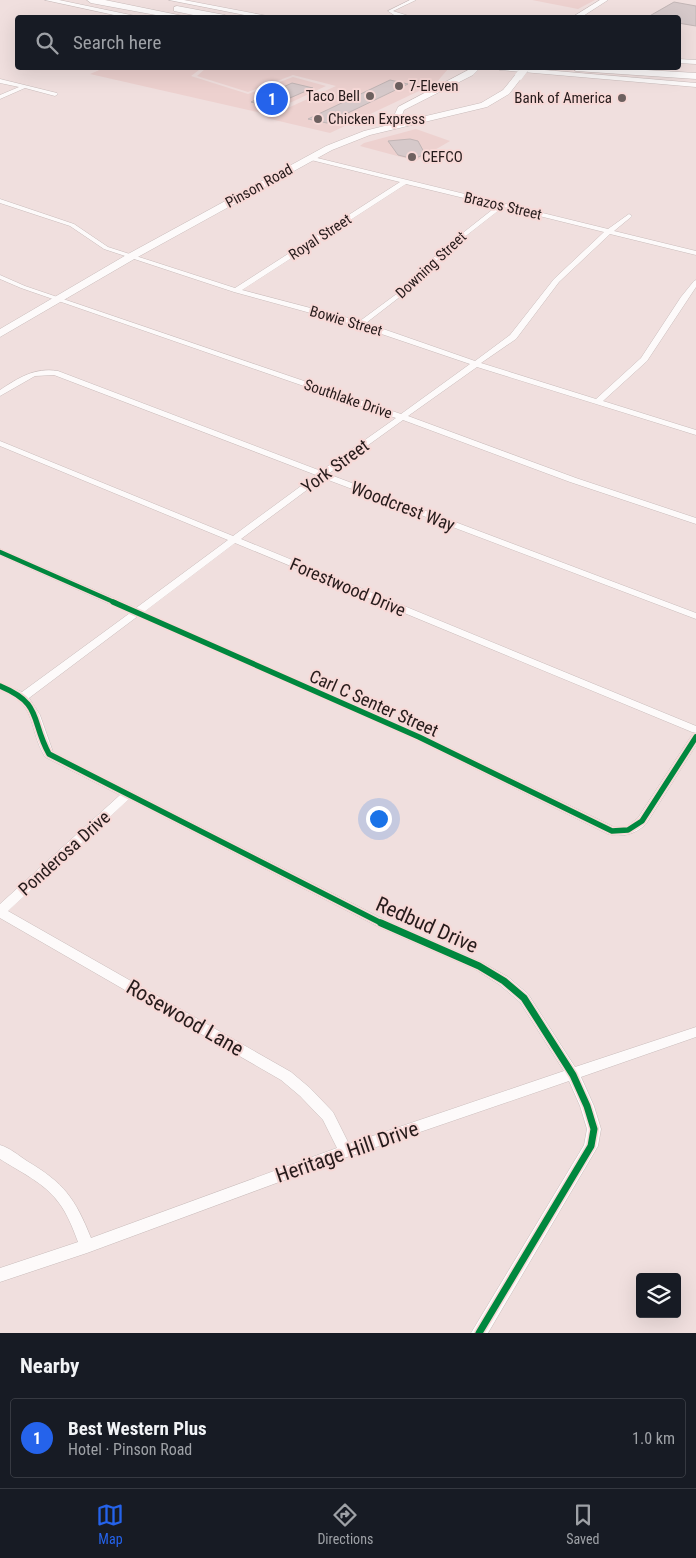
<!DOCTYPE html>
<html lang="en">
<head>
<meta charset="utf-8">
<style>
	:root { --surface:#171b24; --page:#20242c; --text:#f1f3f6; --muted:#9ea1a6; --line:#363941; --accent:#2563eb }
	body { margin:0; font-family:"Roboto Condensed",sans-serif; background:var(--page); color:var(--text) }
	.controls { position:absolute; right:15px; bottom:15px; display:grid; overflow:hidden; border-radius:5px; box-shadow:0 5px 20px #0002 }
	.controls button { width:45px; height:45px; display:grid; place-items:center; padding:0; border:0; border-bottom:1px solid var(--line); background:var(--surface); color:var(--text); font:25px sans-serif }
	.you { position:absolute; left:378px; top:818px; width:18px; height:18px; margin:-12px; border:4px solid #fff; border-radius:50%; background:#1a73e8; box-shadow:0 0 0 8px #1a73e833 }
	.badge { display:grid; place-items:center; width:32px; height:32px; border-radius:50%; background:var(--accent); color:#fff; font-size:16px; font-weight:700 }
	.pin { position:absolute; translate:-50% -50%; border:2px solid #fff; box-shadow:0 1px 5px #0006 }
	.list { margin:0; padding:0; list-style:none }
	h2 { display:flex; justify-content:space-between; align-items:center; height:65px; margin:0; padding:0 20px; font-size:21px }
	h2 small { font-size:16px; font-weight:400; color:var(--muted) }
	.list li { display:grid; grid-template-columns:32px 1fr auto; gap:15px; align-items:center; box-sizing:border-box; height:80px; margin:0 10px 10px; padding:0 10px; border:1px solid var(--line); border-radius:5px }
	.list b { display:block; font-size:19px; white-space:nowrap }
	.list p { margin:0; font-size:16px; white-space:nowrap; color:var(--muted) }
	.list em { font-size:16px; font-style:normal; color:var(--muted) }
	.icon { flex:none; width:28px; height:28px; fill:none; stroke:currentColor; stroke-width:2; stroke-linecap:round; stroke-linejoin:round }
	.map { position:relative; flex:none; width:696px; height:1333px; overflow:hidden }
	.search { position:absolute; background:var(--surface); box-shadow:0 5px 20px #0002; left:15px; right:15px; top:15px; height:55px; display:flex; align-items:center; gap:12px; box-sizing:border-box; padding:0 18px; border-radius:5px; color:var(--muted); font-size:19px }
	.sheet { height:155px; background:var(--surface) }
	nav { display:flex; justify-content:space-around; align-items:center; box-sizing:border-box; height:70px; border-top:1px solid var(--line); background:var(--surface); font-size:14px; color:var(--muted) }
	nav a { display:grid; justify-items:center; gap:2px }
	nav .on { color:var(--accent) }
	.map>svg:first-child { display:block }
	.built { fill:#edd1cf }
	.building { fill:#d6c9ca; stroke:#c1b5b5 }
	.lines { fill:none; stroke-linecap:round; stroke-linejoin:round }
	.minor-casing { stroke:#c9bcbb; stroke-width:1 }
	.secondary-casing { stroke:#c9bcbb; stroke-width:1 }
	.motorway-casing { stroke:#c9bcbb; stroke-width:1 }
	.minor { fill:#fdfafa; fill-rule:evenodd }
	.secondary { fill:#fdfafa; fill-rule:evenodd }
	.motorway { fill:#fdfafa; fill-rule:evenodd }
	.secondary-bridge-casing { stroke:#c9bcbb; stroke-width:8; stroke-linecap:butt }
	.secondary-bridge { stroke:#fdfafa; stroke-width:8 }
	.cycleway-far2-casing { stroke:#f7d9d7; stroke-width:7 }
	.cycleway-far1-casing { stroke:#f7d9d7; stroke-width:9 }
	.cycleway-casing { stroke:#f7d9d7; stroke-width:10 }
	.cycleway-far2 { stroke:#00873e; stroke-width:4.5 }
	.cycleway-far1 { stroke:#00873e; stroke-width:5.5 }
	.cycleway { stroke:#00873e; stroke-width:7 }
	.poi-dot { fill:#6d605f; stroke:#f7d9d7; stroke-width:2 }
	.labels { text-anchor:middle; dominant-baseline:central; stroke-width:4; stroke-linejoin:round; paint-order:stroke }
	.far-poi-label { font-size:15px; fill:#261b1b; stroke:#f7d9d7; text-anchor:start }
	.far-street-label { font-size:15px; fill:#261b1b; stroke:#f7d9d7 }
	.street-label { font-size:18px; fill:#261b1b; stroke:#f7d9d7 }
	.near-street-label { font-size:21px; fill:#261b1b; stroke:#f7d9d7 }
</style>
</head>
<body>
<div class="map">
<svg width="696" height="1333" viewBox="0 0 696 1333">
	<rect width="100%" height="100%" fill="#f0dfde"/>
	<g class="built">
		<path d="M532,0H595L578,9Z"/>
		<path d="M104,68H190L199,70L191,76L248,94L293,77L326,86L266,114L90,74Z"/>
		<path d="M200,68H434L448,69L436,83L330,133L266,118L336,86L293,75L248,92L197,76L205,69Z"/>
		<path d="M416,129L450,141L416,161L360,146L364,143Z"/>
	</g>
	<g class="building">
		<path d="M674,2L696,6V26L678,23V18H646Z"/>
		<path d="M390,80L408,84L327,123L308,119Z"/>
		<path d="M292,83L313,88L269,107L251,102Z"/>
		<path d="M410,139L418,141L425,154L414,159L398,155L388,141Z"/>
	</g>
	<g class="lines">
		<defs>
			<g id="minor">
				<path d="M410,0H416L393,11L415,18L394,15L388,11Z"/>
				<path d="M0,79L57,93L58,94L55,96L25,88L0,99V95L19,87L0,83Z"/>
				<path d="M309,156L608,229L629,214L632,216L631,217L614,231L696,251V255L610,234L559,282L516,339L481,363L596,399L641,358L681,297L694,281L696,280V287L647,361L603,401L696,430V435L477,367L408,416L576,478L696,518V524L570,482L403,420L328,474L696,613V619L323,478L241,539L696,726V745L646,824C635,834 623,838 608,834L415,739L138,616L29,698L40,715L53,752L387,921L483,963L508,977L528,994L575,1067L696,1027V1037L581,1077L594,1106L601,1129L598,1146L488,1333H471L584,1145L587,1129L580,1106L569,1081L347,1157L87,1253L0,1282V1268L78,1242C73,1229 68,1215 59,1203C45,1183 20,1172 0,1159V1145C10,1148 18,1155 27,1161C64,1183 75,1198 91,1238L337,1148L323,1120L300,1096L281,1080L0,918V904L120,795L45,757C27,726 39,706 0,690V683L22,692L130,613L0,555V549L136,608L228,540L0,446V441L233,536L316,475L54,375L35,376L0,396V390C18,378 35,367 58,371L321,471L396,418L21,288L0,279V275L25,286L401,414L470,364L358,326L234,292L104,249L70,226L0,203V199L74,224L108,247L235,288L400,182L307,159V157ZM406,184L497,206L440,251L406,287L360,321L242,290ZM503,207L604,232L554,279L510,335L475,361L366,323L410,289L444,253ZM235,543L692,732L696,733L692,735L638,818L626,827H614L423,735L144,612ZM129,799L379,927L475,969L500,985L520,1002L564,1071L349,1144L333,1112L310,1088L291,1072L8,911Z"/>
			</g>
			<g id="secondary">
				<path d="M45,0H59L145,18H128Z"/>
				<path d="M169,0H184L278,18H260Z"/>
				<path d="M600,0H608L580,18H571Z"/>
				<path d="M678,59L696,60V64L678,63Z"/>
				<path d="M472,68H480L473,75L404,110L402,115L409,120L481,103L503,90L516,74L523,76L509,94L487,107L370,135L332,150L136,258L0,337V329L128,254L326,146L364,131L401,122L394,116L398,107Z"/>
				<path d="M497,68H521L696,83V87L500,70Z"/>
			</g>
			<g id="motorway">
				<path d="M87,0H105L193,18H172L91,3Z"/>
				<path d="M177,6L225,15L229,18H208L174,11V7Z"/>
				<path d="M572,68H612L696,73V79L576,71Z"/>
			</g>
		</defs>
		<use href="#minor" class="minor-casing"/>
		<use href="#secondary" class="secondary-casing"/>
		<use href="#motorway" class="motorway-casing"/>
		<use href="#minor" class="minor"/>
		<use href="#secondary" class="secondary"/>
		<use href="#motorway" class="motorway"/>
		<defs>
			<path id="secondary-bridge" d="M519,76L525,68"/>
		</defs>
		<use href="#secondary-bridge" class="secondary-bridge-casing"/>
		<use href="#secondary-bridge" class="secondary-bridge"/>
		<defs>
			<path id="cycleway-far2" d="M0,552L116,603"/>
			<g id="cycleway-far1">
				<path d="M113,602L419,737L612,831L628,830L642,821L696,737"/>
				<path d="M0,686C43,704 30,719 49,754L383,924"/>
			</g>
			<path id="cycleway" d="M381,923L479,966L504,981L524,998L573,1075L587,1106L594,1129L591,1146L479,1333"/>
		</defs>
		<use href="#cycleway-far2" class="cycleway-far2-casing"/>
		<use href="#cycleway-far1" class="cycleway-far1-casing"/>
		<use href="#cycleway" class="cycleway-casing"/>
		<use href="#cycleway-far2" class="cycleway-far2"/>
		<use href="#cycleway-far1" class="cycleway-far1"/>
		<use href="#cycleway" class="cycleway"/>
	</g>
	<g class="poi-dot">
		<circle cx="399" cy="86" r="5"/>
		<circle cx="370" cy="96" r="5"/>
		<circle cx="622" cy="98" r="5"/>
		<circle cx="318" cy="119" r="5"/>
		<circle cx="412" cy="157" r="5"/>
	</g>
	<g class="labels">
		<g class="far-poi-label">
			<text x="409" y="86">7-Eleven</text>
			<text x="360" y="96" text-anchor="end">Taco Bell</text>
			<text x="612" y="98" text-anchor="end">Bank of America</text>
			<text x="328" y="119">Chicken Express</text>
			<text x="422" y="157">CEFCO</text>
		</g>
		<g class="far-street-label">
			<text transform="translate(259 186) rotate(-29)">Pinson Road</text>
			<text transform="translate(503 206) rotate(13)">Brazos Street</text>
			<text transform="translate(320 237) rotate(-33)">Royal Street</text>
			<text transform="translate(431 265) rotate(-43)">Downing Street</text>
			<text transform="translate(346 321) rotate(16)">Bowie Street</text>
			<text transform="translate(348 399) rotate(19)">Southlake Drive</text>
		</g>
		<g class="street-label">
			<text transform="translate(335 466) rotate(-36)">York Street</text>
			<text transform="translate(403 506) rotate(21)">Woodcrest Way</text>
			<text transform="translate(348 587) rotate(23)">Forestwood Drive</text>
			<text transform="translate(374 703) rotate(24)">Carl C Senter Street</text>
			<text transform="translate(64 853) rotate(-42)">Ponderosa Drive</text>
		</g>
		<g class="near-street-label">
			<text transform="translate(427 925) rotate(24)">Redbud Drive</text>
			<text transform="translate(185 1018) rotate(30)">Rosewood Lane</text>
			<text transform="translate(347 1152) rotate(-19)">Heritage Hill Drive</text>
		</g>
	</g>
</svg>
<div class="controls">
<button><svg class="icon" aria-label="layers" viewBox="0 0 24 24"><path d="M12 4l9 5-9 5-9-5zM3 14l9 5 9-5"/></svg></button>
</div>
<div class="you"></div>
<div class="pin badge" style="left:272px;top:99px">1</div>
<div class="search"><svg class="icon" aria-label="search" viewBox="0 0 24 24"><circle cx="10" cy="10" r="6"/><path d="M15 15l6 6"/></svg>Search here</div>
</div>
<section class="sheet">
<h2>Nearby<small></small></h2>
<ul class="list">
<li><span class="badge">1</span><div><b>Best Western Plus</b><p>Hotel · Pinson Road</p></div><em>1.0 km</em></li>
</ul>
</section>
<nav>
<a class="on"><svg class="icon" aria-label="map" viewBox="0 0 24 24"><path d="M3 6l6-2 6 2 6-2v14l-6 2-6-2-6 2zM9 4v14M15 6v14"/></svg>Map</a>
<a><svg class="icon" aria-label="directions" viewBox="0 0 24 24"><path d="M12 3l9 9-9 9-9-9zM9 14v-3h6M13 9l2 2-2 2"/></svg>Directions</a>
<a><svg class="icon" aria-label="saved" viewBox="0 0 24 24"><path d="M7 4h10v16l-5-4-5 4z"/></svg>Saved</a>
</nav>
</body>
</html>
